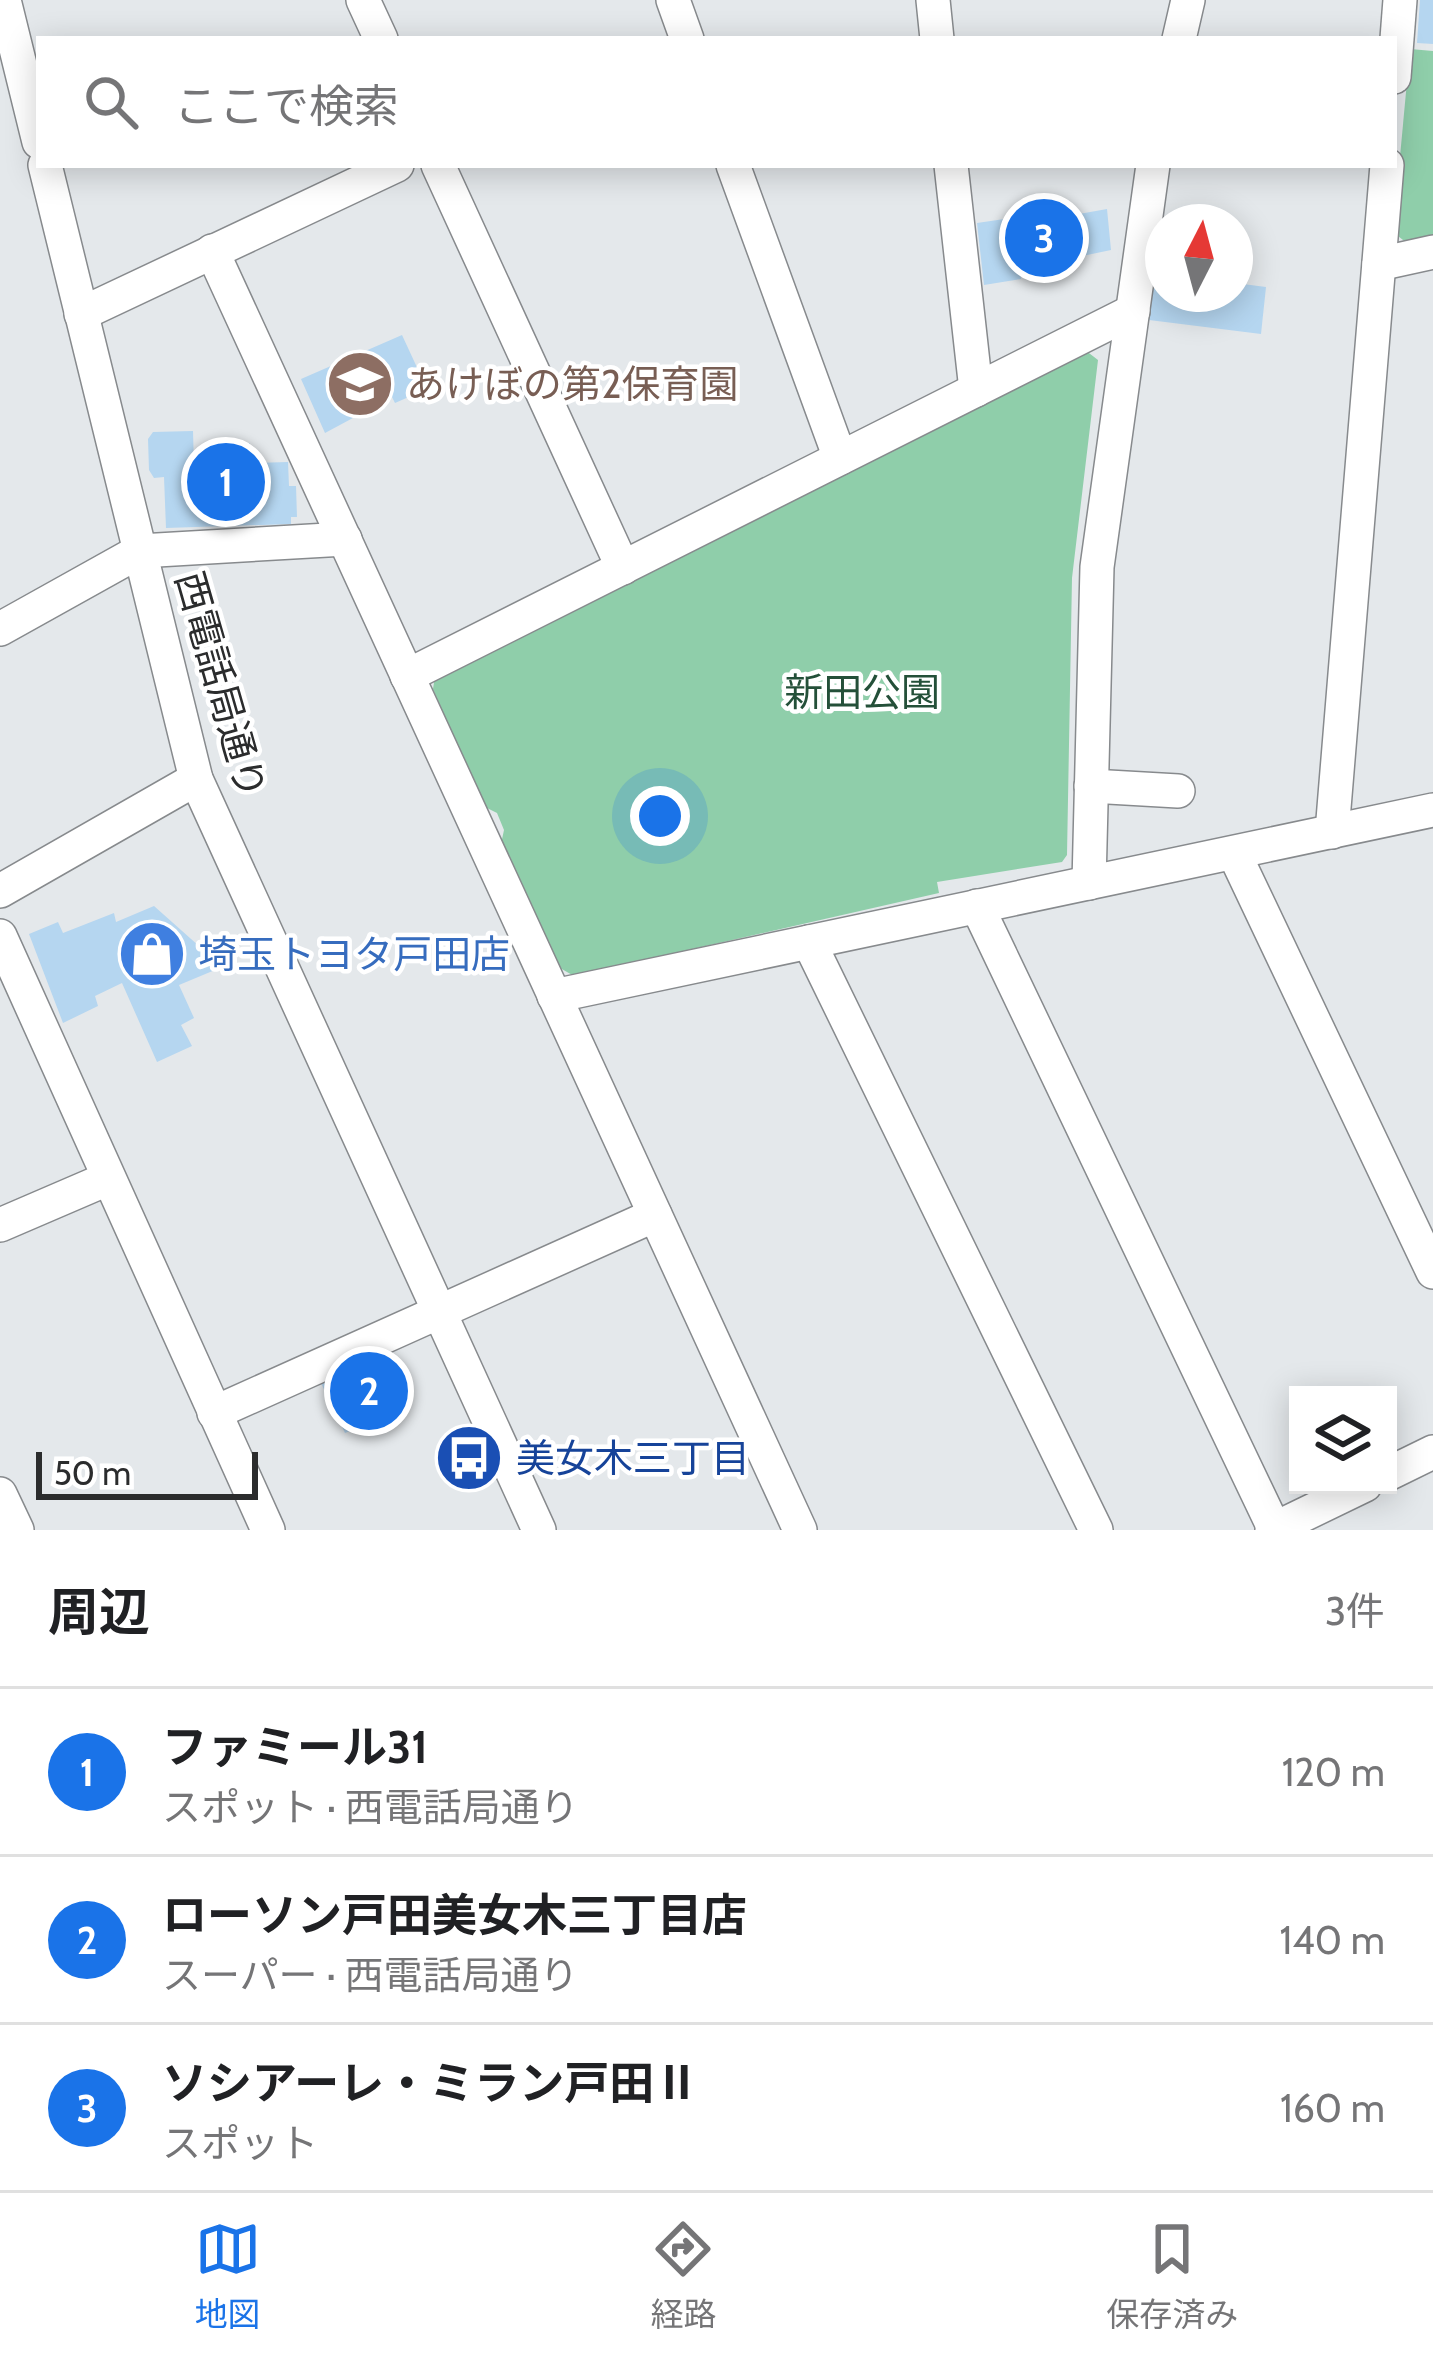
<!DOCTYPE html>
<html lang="ja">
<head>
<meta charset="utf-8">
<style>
	:root { --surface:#fff; --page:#f2f2f2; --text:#202124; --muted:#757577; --line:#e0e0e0; --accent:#1a73e8 }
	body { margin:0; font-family:Cabin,"Noto Sans JP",sans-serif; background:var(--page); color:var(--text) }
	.controls { position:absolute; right:36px; bottom:36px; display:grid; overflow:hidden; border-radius:0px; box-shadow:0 6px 30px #0003 }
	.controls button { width:108px; height:108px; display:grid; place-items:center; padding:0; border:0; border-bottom:3px solid var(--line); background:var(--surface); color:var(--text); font:60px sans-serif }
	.compass { position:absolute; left:1145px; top:204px; width:108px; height:108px; border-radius:50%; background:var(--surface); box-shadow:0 6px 30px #0003; rotate:6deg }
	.scale { position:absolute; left:36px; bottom:30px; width:222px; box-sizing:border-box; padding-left:12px; border:6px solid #2b2c2d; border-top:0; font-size:33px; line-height:42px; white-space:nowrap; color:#2b2c2d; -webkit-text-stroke:9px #fff; paint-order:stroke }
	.you { position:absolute; left:660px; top:816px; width:42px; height:42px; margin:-30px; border:9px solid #fff; border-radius:50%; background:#1a73e8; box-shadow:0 0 0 18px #1a73e833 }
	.badge { display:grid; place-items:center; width:78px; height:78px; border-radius:50%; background:var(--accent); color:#fff; font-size:39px; font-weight:700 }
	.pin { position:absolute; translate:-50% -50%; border:6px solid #fff; box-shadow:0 3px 12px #0006 }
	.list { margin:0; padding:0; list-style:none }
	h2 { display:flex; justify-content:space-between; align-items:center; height:156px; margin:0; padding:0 48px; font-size:51px }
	h2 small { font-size:39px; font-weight:400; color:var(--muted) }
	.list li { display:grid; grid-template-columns:78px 1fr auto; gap:36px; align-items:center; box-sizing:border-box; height:168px; padding:0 48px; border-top:3px solid var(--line) }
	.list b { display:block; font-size:45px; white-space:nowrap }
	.list p { margin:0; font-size:39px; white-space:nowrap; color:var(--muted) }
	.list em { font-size:39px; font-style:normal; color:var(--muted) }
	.icon { flex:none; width:66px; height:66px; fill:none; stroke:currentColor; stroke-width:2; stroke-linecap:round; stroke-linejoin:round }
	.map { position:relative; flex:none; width:1433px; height:1530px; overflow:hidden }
	.search { position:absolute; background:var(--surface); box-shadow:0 6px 30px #0003; left:36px; right:36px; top:36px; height:132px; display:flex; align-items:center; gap:30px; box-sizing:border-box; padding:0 42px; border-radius:0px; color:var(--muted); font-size:45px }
	.sheet { height:660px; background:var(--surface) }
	nav { display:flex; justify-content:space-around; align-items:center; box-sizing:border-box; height:168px; border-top:3px solid var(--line); background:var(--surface); font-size:33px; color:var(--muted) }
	nav a { display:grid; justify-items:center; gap:6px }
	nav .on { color:var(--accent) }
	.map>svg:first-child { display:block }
	.green { fill:#8fceaa }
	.building { fill:#b5d6f0 }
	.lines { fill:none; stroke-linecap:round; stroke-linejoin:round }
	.minor-casing { stroke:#878a8d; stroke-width:36 }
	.minor { stroke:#fff; stroke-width:33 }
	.labels { text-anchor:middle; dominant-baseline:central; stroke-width:9; stroke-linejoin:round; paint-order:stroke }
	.education-label { font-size:39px; fill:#785e54; stroke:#fff; text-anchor:start }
	.street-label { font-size:39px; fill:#2b2c2d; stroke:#fff }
	.park-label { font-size:39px; fill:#245039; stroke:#fff }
	.shop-label { font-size:39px; fill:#366cbe; stroke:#fff; text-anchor:start }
	.transit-label { font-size:39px; fill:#164399; stroke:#fff; text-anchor:start }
</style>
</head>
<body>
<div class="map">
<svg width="1433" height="1530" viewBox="0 0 1433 1530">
	<rect width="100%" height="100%" fill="#e4e8eb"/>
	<g class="green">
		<path d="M1410,49L1433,51V238L1408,244L1393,232Z"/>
		<path d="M1085,350L1098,360L1072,578L1067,855L1062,862L937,882L939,893L574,976L560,968L501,844L504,830L497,813L483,806L433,689L435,676Z"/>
	</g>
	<g class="building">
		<path d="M1420,0H1433V44L1417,43Z"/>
		<path d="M1107,209L1111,250L1020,269L1021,279L984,285L977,223L1011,218L1012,226Z"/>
		<path d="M1154,273L1163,275V294H1235V283L1266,287L1261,334L1149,320Z"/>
		<path d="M402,335L427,389L395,403L392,397L325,433L301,379Z"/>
		<path d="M193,431L194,467L233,465V443H250L251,463L288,462L289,486H296L297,517H291V524L166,528L164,477L154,478L149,470L148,439L153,432Z"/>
		<path d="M154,906L218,963L215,970L179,985L194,1018L181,1025L192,1046L157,1062L122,983L95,996L98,1006L63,1023L29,934L58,922L63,933L114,913L116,922Z"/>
		<path d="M385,1354L410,1407L345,1433L321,1383Z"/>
	</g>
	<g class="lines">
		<defs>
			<g id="minor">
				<path d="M4,0L39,142"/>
				<path d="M363,0L381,39"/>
				<path d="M673,0L687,39"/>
				<path d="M933,0L937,39"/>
				<path d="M1179,39L1188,0"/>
				<path d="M1394,77L1400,0"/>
				<path d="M45,165L196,779L539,1530"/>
				<path d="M438,165L623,568"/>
				<path d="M733,165L840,458"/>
				<path d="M951,165L976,390"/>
				<path d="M212,251L800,1530"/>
				<path d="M1379,264L1433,252"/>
				<path d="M81,314L397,165"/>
				<path d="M0,629L140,551L345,539"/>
				<path d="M407,676L1133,311"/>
				<path d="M1091,786L1178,791"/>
				<path d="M1332,832L1387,165"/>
				<path d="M1234,853L1433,1272"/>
				<path d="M1089,883L1097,567L1153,165"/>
				<path d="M0,891L196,779"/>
				<path d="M977,906L1275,1530"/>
				<path d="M0,936L268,1530"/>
				<path d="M809,942L1096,1530"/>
				<path d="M554,996L1433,810"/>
				<path d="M0,1225L107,1179"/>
				<path d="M214,1413L655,1215"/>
				<path d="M1388,1474L1433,1452"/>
				<path d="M0,1494L17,1530"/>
				<path d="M1272,1530L1365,1485"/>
			</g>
		</defs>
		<use href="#minor" class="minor-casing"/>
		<use href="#minor" class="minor"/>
	</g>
	<defs>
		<symbol id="school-disc" viewBox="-11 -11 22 22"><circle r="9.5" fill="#8d6e63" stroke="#fff"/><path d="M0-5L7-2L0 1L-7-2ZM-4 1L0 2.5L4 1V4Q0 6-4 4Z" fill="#fff"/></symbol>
		<symbol id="shop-disc" viewBox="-11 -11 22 22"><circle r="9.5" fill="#3f7fe0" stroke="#fff"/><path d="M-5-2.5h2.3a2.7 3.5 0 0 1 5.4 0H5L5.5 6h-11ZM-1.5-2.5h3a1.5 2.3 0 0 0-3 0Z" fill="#fff"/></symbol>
		<symbol id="bus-disc" viewBox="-11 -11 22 22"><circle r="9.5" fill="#1a4fb4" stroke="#fff"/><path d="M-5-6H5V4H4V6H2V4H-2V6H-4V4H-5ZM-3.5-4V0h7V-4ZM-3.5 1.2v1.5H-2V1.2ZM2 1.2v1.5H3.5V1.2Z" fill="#fff"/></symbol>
	</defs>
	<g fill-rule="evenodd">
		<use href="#school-disc" x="322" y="346" width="76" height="76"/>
		<use href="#shop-disc" x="114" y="916" width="76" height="76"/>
		<use href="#bus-disc" x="431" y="1420" width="76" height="76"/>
	</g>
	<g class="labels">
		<g class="education-label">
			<text x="406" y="384">あけぼの第2保育園</text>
		</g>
		<g class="street-label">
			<text transform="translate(221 685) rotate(74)">西電話局通り</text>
		</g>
		<g class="park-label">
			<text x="862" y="692">新田公園</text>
		</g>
		<g class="shop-label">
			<text x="198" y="954">埼玉トヨタ戸田店</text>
		</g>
		<g class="transit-label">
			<text x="516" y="1458">美女木三丁目</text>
		</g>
	</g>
</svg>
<div class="controls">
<button><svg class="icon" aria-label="layers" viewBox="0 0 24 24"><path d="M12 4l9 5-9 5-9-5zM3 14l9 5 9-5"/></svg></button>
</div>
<svg class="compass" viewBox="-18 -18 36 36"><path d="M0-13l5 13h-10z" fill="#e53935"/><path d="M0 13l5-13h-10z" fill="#757577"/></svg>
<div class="scale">50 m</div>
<div class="you"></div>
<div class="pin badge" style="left:226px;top:482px">1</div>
<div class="pin badge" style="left:369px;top:1391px">2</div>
<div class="pin badge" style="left:1044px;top:238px">3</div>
<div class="search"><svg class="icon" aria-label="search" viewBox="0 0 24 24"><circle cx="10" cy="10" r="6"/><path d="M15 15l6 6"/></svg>ここで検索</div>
</div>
<section class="sheet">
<h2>周辺<small>3件</small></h2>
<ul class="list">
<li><span class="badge">1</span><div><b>ファミール31</b><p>スポット · 西電話局通り</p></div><em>120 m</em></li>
<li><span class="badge">2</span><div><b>ローソン戸田美女木三丁目店</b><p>スーパー · 西電話局通り</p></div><em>140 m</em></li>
<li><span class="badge">3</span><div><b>ソシアーレ・ミラン戸田Ⅱ</b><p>スポット</p></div><em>160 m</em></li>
</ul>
</section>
<nav>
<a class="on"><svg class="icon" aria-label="map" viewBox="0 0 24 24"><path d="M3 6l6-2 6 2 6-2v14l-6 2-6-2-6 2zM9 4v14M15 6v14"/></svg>地図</a>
<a><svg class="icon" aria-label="directions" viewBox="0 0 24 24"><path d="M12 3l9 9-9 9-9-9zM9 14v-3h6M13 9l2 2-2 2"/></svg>経路</a>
<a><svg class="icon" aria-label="saved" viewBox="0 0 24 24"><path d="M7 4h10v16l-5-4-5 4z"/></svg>保存済み</a>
</nav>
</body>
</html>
